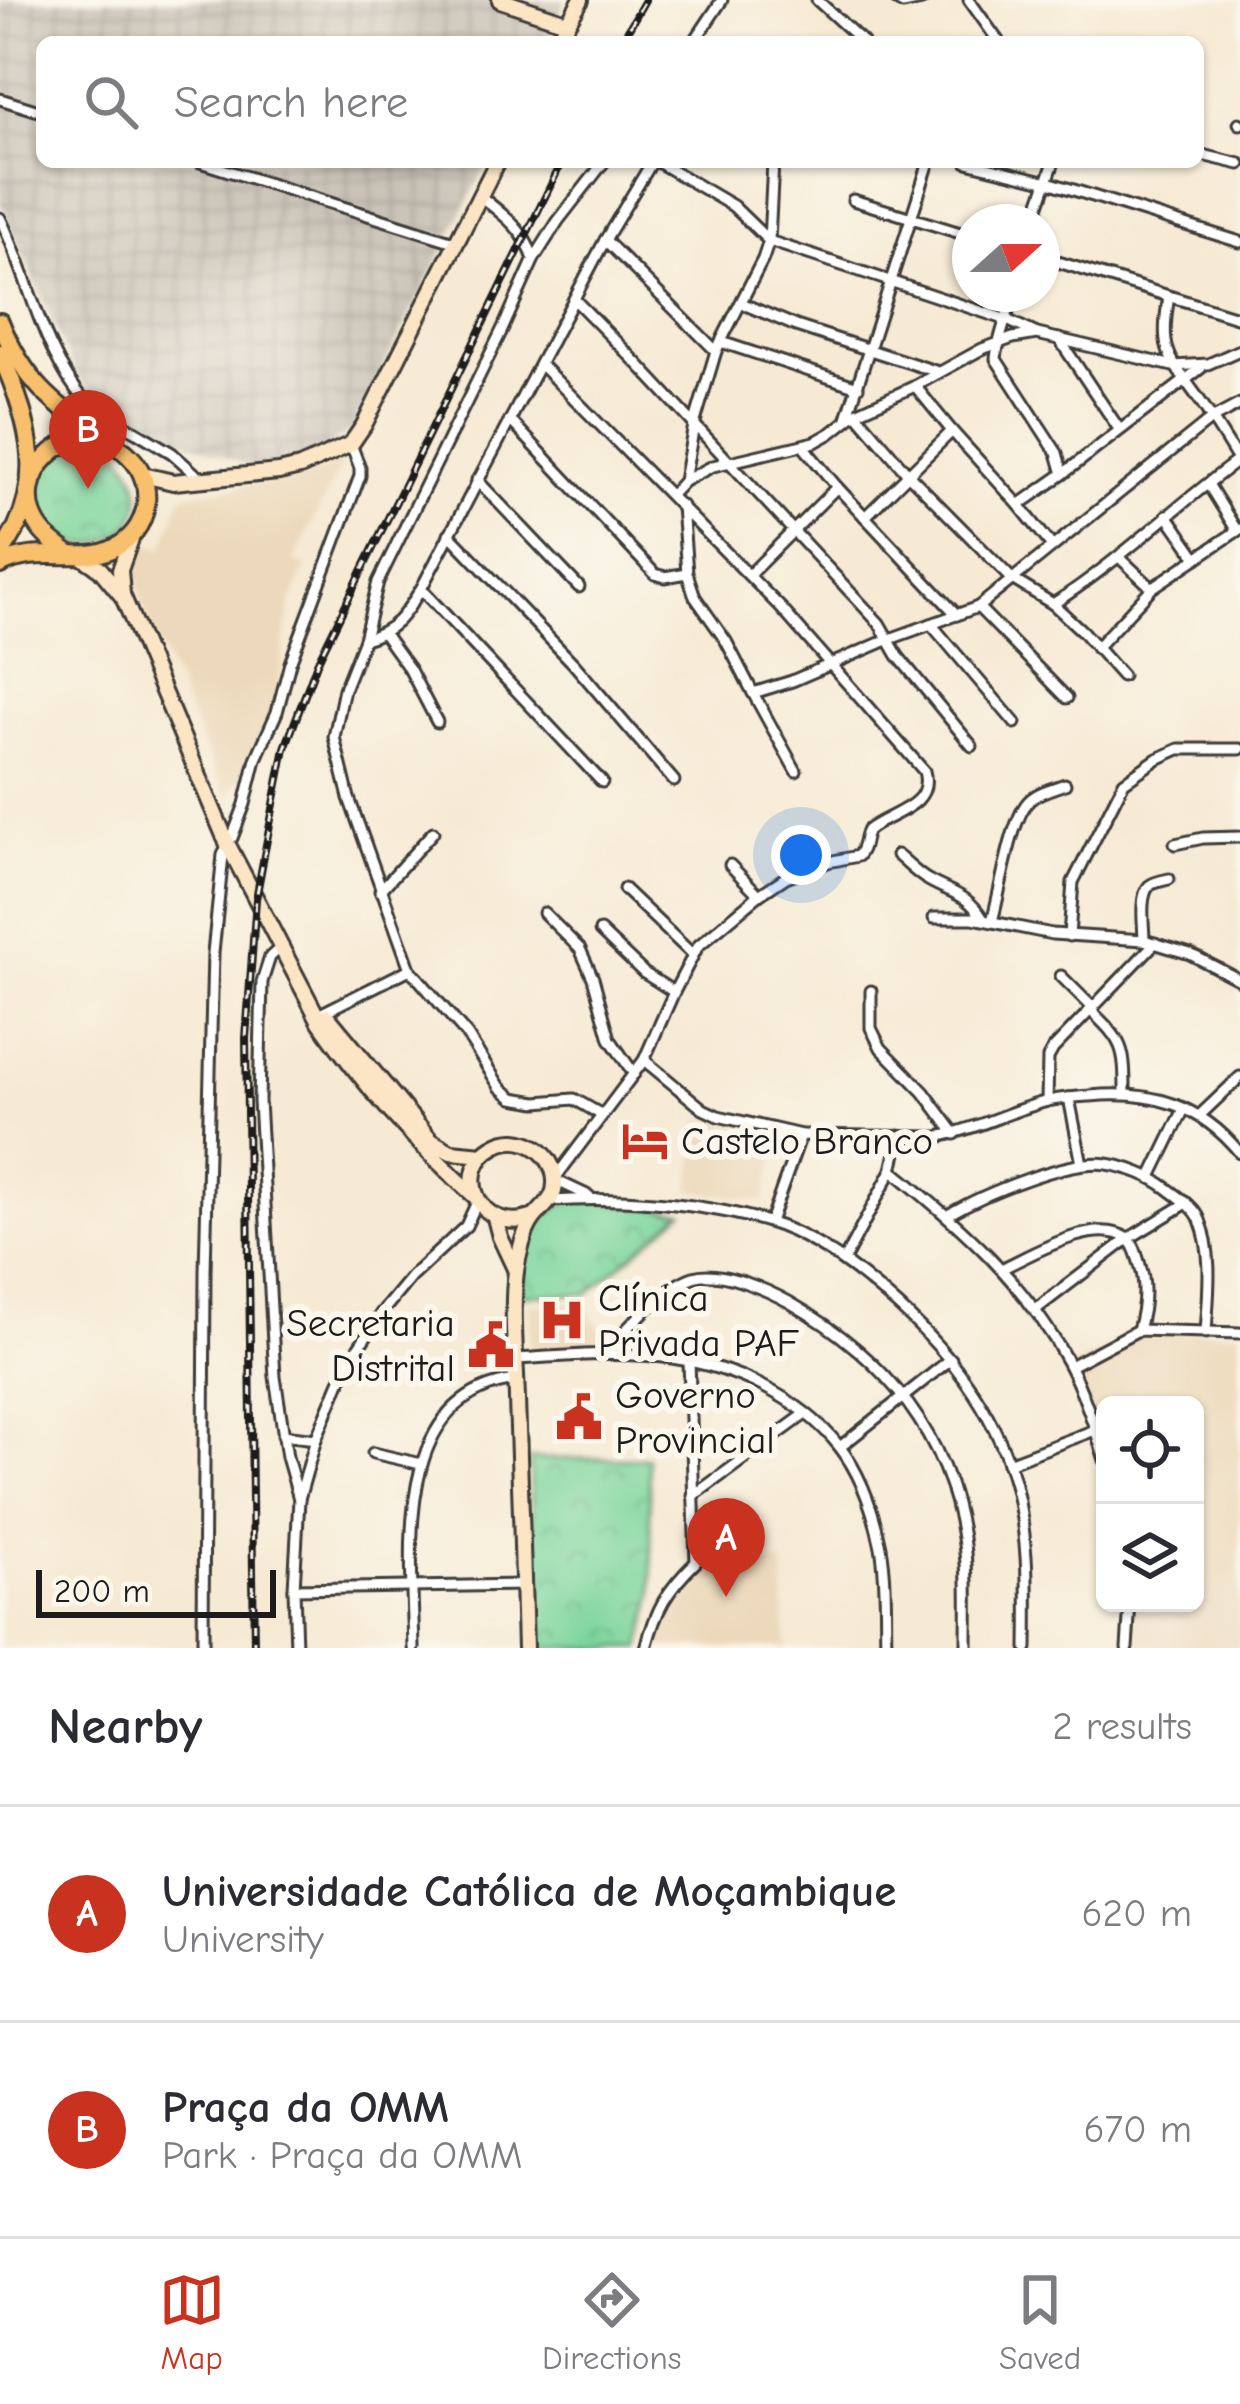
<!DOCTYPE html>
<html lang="en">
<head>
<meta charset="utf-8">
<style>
	:root { --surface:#fff; --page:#f2f2f3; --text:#2b2b33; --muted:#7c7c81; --line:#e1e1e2; --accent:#c8321e }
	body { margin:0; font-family:"Comic Neue",sans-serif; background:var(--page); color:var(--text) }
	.controls { position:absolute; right:36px; bottom:36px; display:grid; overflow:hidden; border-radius:18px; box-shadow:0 3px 9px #0004 }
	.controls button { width:108px; height:108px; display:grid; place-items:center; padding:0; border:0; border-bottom:3px solid var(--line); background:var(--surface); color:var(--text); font:60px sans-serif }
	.compass { position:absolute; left:952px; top:204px; width:108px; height:108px; border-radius:50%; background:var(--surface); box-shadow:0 3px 9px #0004; rotate:69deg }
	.scale { position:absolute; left:36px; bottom:30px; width:240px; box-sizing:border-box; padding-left:12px; border:6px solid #1c1c1c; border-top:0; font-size:33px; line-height:42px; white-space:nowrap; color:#1c1c1c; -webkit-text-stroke:9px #fbf7ec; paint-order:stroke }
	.you { position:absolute; left:801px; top:855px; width:42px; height:42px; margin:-30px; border:9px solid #fff; border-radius:50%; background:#1a73e8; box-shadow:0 0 0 18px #1a73e833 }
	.badge { display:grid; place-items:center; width:78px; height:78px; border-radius:50%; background:var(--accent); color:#fff; font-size:39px; font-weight:700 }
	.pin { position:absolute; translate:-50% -99px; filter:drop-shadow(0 3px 6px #0008) }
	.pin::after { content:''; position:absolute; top:63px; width:42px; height:36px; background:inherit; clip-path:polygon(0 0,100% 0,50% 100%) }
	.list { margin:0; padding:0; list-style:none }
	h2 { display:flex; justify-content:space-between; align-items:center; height:156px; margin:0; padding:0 48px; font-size:51px }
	h2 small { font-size:39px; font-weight:400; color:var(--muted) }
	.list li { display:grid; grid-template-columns:78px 1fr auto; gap:36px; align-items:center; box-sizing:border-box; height:216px; padding:0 48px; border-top:3px solid var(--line) }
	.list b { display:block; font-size:45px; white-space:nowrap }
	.list p { margin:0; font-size:39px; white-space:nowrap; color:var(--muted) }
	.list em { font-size:39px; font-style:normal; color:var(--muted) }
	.icon { flex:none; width:66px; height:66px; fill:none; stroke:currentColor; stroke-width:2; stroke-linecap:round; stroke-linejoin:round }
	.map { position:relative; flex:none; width:1240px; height:1648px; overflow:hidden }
	.search { position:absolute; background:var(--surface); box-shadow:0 3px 9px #0004; left:36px; right:36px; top:36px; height:132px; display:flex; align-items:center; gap:30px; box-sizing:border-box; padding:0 42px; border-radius:18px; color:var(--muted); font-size:45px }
	.sheet { height:588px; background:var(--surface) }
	nav { display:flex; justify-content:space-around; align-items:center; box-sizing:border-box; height:168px; border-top:3px solid var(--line); background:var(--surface); font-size:33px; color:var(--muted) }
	nav a { display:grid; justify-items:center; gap:6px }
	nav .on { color:var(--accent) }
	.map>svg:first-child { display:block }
	.built { fill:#ecd8ba }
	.industrial { fill:url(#industrial-grid) }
	.park { fill:url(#park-crowns); stroke:#4c785c; stroke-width:3 }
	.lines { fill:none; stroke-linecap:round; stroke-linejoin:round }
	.street-casing { stroke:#3d3b38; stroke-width:15 }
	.secondary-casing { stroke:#3d3b38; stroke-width:20 }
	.highway-casing { stroke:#3d3b38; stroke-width:22 }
	.street { stroke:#fff; stroke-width:9 }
	.secondary { stroke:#fce5c4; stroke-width:14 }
	.highway { stroke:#f8bf6c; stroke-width:16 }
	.rail-casing { stroke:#1c1c1c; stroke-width:8 }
	.rail { stroke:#fbf7ec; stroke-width:3; stroke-dasharray:9; stroke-linecap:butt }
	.labels { text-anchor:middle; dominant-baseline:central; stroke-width:12; stroke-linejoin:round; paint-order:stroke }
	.poi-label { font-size:39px; fill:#1c1c1c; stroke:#fbf7ec; text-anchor:start }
</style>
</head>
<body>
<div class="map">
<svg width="1240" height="1648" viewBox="0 0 1240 1648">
	<defs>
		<pattern id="industrial-grid" width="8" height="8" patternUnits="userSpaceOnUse" patternTransform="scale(3)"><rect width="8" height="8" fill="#cbc3b8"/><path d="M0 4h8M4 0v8" fill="none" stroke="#aea79e"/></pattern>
		<pattern id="park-crowns" width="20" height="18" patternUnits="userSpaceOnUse" patternTransform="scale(3)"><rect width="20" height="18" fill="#7cd59b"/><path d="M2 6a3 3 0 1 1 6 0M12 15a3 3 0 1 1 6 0" fill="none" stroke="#6bb685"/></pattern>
	</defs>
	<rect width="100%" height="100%" fill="#fbf7ec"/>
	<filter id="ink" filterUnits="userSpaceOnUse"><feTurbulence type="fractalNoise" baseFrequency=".00833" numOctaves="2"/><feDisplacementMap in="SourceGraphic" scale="24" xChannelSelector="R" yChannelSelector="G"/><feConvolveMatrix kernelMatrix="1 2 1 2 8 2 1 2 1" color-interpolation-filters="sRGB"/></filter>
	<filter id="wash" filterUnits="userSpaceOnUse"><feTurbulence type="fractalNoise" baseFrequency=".004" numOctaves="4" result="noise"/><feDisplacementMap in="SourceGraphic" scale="48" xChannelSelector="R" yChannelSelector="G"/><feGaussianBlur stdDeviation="2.7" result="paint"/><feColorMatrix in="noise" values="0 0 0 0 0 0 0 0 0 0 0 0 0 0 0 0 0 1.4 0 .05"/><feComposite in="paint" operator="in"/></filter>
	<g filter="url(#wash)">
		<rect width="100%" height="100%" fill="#f6ead4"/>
		<g class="built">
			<path d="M343,461L294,560L306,567L290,605L276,703L244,782L237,779L228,800L141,603L135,568L146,544L163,549L182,495L297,479Z"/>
			<path d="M701,1118L782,1135L763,1201L690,1190Z"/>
			<path d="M579,1303L608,1336L595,1349L530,1350L528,1304Z"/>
			<path d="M1138,1330L1240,1332V1648H1127L1128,1603H1195V1405H1105V1453L1071,1368Z"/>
			<path d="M783,1562L786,1648H654L661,1606L693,1567Z"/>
		</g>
		<path class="industrial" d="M0,0H565L546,42H42V162H488L351,430L310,459L274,466L253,467L150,427L98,398L77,376L0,203Z"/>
		<g class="park">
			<path d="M71,443L120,452C126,462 136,473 138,485C151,551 45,568 39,504C36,468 44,464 71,443Z"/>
			<path d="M584,1199L683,1212L587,1294L521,1295C521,1282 520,1268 522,1255C527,1226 556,1201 584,1199Z"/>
			<path d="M648,1458L653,1596L641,1648H536L530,1459Z"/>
		</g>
	</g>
	<g filter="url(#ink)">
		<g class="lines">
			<defs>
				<g id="street">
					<path d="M817,0L863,42"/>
					<path d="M896,0L903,4L922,0"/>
					<path d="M969,0L999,42"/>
					<path d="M694,42L722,0"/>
					<path d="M0,99L42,112"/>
					<path d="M1239,123L1240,124"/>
					<path d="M1198,154L1240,164"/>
					<path d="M200,162L457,243"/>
					<path d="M658,162L733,206L769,241L1007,320L1037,334"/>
					<path d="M967,162L1048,182L1240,242"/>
					<path d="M480,196C506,217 522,227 534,259"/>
					<path d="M853,200L970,236"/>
					<path d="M0,218C30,278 41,351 86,402L172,453L201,479"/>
					<path d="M1033,222L1054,162"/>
					<path d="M605,240L716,351"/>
					<path d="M1042,257L1240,318"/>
					<path d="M1169,297C1158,354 1171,359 1201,402C1214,421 1226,440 1238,460"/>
					<path d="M575,300L639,365L879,623L898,656L972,746"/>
					<path d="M741,303L796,326L938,372"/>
					<path d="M1059,339L1119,429"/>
					<path d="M721,342L858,387"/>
					<path d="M540,364L781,608L924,771C934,807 891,812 868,830C862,839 867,844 858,856L828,862L786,877L759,895L698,946L674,992L644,1060L556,1177"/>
					<path d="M915,386L952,431L1019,505L1063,474L1057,453L996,359C998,337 1008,316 1013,294"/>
					<path d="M856,413L909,475L1012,579L1053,604C1120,561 1176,505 1240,459"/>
					<path d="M847,418L929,162"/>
					<path d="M510,420L655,574L665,577L687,573"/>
					<path d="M803,446L837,487L957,615"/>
					<path d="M1063,474L1201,368"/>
					<path d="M477,480L579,587"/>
					<path d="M684,481L694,425L716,351L763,259L769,241L773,162"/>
					<path d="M1208,484L1237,531"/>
					<path d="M671,495L684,481L713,466L815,442L831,433L856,413L915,386L982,349L1013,338L1037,334L1173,366L1208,364L1240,350"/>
					<path d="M1019,505L1052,546"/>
					<path d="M682,506L687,573L695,597L726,641L753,693L792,681L887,640L978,607L1210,420L1240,404"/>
					<path d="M1167,515L1197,558"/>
					<path d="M865,517L952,431"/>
					<path d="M449,534L573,663L674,781"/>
					<path d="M1119,557L1152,588"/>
					<path d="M749,575L837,487"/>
					<path d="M421,589L602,782"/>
					<path d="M1053,604L1082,631L1122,676"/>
					<path d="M978,607L1067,698"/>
					<path d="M931,624L1015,723"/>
					<path d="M384,634L410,670L437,722"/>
					<path d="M364,639L378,582L503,328L534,259L558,221L604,162"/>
					<path d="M1096,648L1152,588L1240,529"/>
					<path d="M753,693L796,771"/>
					<path d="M232,838L245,804L256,759L277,712L290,663L360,476V468L351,444"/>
					<path d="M1175,844L1203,838L1240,837"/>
					<path d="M897,855C907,863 917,874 928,880C952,894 967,893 983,919"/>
					<path d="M730,865L759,895"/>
					<path d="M624,889L693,955"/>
					<path d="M380,891L433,832"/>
					<path d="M544,913L580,949L593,978L610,1039L634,1074"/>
					<path d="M934,918H973L1052,934L1144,940L1190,954L1240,980"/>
					<path d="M992,921C1000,895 1011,816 1030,800C1038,792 1054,788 1065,784"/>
					<path d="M600,931L644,973L674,992"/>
					<path d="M1069,936L1073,882L1124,782L1157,759L1179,749H1240"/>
					<path d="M1144,940C1144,926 1139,897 1149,886C1152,883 1164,880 1169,879"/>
					<path d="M280,948L270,957L262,982L259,1101L275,1377L287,1457L299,1499"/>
					<path d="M1061,976L1092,1007"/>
					<path d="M871,991V1028L881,1048L924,1092L955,1134"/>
					<path d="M1090,1010C1123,1041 1125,1047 1125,1093"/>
					<path d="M324,1012L410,969"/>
					<path d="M644,1060L703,1109L718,1116L801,1135"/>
					<path d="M1069,1098L1082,1164"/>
					<path d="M1047,1101L1048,1058L1053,1049L1155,943"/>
					<path d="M602,1115L574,1099L537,1102L513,1098L500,1087L467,1035L410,969L349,798L334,737L344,689L364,639C396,630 404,616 421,589L605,240L652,162"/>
					<path d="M1199,1116L1240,1077"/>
					<path d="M892,1170C961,1226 1026,1283 1068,1363C1084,1393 1095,1428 1105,1460"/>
					<path d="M1151,1177L1184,1109"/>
					<path d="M555,1180L589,1196"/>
					<path d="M551,1201C617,1196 704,1203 768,1222C808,1234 844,1260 876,1287C935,1336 985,1393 1010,1467C1029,1526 1028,1587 1027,1648"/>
					<path d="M948,1215C981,1195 1069,1158 1107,1164C1128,1167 1151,1176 1167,1188C1179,1197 1195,1207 1200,1220C1214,1254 1208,1297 1206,1333"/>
					<path d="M770,1222L801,1135L937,1137C974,1130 1007,1112 1044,1102C1058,1098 1075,1097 1090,1096C1151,1090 1200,1104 1240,1153"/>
					<path d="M844,1260L892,1170L900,1136"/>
					<path d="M1003,1268C1033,1254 1096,1216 1128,1239C1135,1245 1137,1256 1140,1265C1147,1286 1144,1309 1138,1330"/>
					<path d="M1035,1310L1128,1239L1187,1203"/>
					<path d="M603,1354C627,1330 661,1288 693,1277C719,1268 767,1290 789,1302C880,1354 947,1430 963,1538C969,1574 967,1611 967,1648"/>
					<path d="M516,1359C567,1356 621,1351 672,1358C733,1367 799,1396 839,1446C861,1474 874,1513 881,1547C887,1580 885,1615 886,1648"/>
					<path d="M1070,1366L1138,1330L1240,1333"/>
					<path d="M283,1435L316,1439"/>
					<path d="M840,1447L951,1359"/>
					<path d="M373,1453L421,1464"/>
					<path d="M1008,1463L1095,1430"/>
					<path d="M693,1496L804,1415"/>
					<path d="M294,1589L523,1585"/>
					<path d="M203,1648L205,1271L213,953L223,855L228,845"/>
					<path d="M296,1648L294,1589L299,1499L316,1439L347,1365L382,1312L411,1277L466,1226L478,1200"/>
					<path d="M414,1648C412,1556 390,1396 516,1380"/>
					<path d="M646,1648C656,1609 667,1590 696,1562L689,1361"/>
					<path d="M1127,1648L1130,1603"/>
				</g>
				<g id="secondary">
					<path d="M500,0L566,22"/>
					<path d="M556,42L581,0"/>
					<path d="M143,475L173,482L279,472L300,467L351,444L364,425L497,162"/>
					<path d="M79,555L100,569L123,597L228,845L320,1022C365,1087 419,1146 477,1198"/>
					<path d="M122,594L120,570L132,536"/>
					<path d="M327,1016L431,1141L451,1152L483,1155"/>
					<path d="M495,1218L500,1237L516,1271"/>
					<path d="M525,1648C523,1565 520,1483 517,1400C516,1362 511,1308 516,1271C518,1256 524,1231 533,1219C543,1206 556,1200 555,1181C554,1152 522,1131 495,1146C451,1170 479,1237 534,1217"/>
				</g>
				<g id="highway">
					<path d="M0,322C25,383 52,402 104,440"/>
					<path d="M0,353C30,421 50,488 0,554"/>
					<path d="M0,565C42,542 91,570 125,541C140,530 148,510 146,492C145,476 137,462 125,452C72,409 1,478 42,531C49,540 61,548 70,555"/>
				</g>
			</defs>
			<use href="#street" class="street-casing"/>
			<use href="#secondary" class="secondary-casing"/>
			<use href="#highway" class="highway-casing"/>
			<use href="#street" class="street"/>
			<use href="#secondary" class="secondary"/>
			<use href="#highway" class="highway"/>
			<defs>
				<g id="rail">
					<path d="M621,42L645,0"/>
					<path d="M254,1648L246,1038L256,899L265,850L285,748L317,663L562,162"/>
				</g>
			</defs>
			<use href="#rail" class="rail-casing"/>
			<use href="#rail" class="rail"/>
		</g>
	</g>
	<defs>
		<symbol id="hotel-bare" viewBox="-9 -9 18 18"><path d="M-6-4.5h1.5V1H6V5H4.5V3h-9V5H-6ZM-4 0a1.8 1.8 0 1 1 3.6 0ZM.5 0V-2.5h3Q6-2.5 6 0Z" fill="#c8321e" stroke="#fbf7ec" stroke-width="2.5" paint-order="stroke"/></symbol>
		<symbol id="hospital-bare" viewBox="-9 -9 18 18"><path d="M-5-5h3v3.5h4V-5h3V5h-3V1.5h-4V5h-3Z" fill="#c8321e" stroke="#fbf7ec" stroke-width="2.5" paint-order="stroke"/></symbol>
		<symbol id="civic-bare" viewBox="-9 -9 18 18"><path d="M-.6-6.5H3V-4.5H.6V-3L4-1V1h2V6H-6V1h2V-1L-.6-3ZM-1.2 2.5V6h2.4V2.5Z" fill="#c8321e" stroke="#fbf7ec" stroke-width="2.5" paint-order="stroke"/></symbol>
	</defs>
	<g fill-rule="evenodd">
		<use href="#hotel-bare" x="612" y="1108" width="66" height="66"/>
		<use href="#hospital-bare" x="529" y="1287" width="66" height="66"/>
		<use href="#civic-bare" x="458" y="1312" width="66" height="66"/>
		<use href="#civic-bare" x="546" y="1384" width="66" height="66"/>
	</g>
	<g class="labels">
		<g class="poi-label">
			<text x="681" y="1141">Castelo Branco</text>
			<text x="598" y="1298">Clínica<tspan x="598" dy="45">Privada PAF</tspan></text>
			<text x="455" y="1323" text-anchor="end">Secretaria<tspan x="455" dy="45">Distrital</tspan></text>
			<text x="615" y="1395">Governo<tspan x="615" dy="45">Provincial</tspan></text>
		</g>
	</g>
</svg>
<div class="controls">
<button><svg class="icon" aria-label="locate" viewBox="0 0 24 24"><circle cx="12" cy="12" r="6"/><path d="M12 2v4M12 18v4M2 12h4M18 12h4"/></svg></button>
<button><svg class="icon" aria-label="layers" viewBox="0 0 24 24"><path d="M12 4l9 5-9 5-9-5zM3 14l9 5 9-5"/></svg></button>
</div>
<svg class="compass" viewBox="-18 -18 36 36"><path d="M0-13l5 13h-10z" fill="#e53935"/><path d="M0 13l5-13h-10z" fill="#7c7c81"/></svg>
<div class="scale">200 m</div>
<div class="you"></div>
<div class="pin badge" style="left:726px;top:1597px">A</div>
<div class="pin badge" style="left:88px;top:489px">B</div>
<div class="search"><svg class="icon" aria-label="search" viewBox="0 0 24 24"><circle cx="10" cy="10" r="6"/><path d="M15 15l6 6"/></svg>Search here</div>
</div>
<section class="sheet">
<h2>Nearby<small>2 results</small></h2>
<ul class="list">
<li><span class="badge">A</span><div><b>Universidade Católica de Moçambique</b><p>University</p></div><em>620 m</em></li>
<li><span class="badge">B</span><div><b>Praça da OMM</b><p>Park · Praça da OMM</p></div><em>670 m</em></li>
</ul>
</section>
<nav>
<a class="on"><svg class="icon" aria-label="map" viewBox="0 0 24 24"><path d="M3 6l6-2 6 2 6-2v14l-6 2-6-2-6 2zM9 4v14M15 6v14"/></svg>Map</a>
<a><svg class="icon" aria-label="directions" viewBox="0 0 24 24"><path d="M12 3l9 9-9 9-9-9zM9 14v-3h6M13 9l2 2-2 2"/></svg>Directions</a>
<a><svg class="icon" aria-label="saved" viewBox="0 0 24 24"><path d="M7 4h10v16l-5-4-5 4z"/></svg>Saved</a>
</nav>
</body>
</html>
